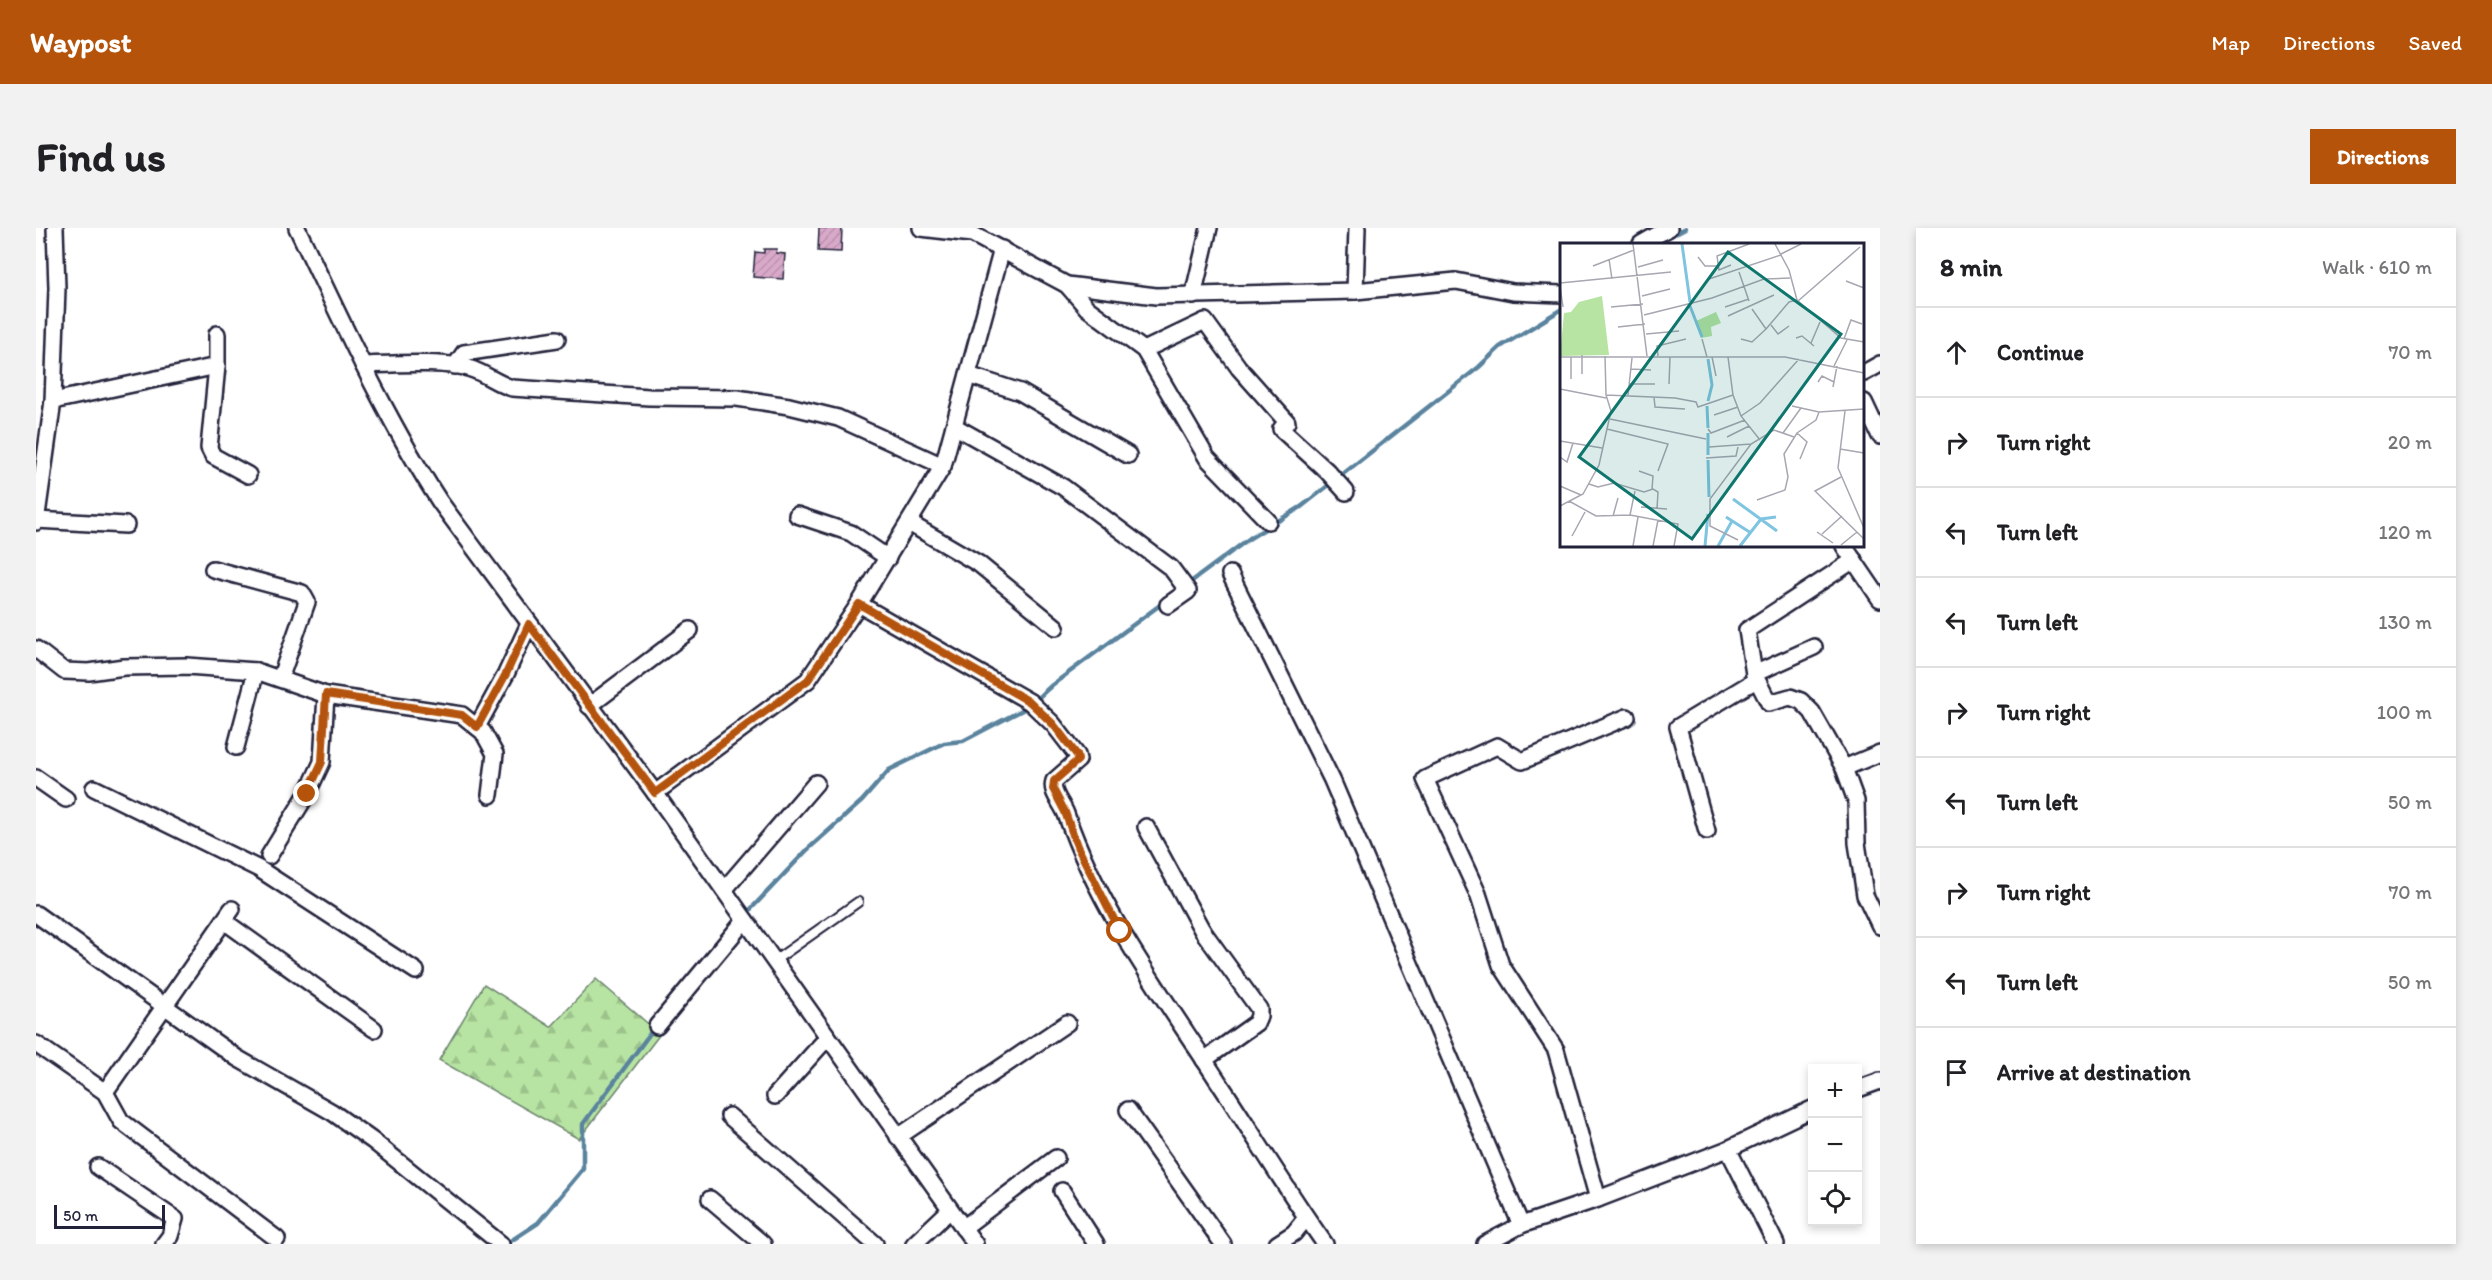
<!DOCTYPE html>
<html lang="en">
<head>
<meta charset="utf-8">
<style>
	:root { --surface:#fff; --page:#f2f2f2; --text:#202124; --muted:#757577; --line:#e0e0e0; --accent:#b45309 }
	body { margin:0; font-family:Itim,sans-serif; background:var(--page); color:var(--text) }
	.controls { position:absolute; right:18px; bottom:18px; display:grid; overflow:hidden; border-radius:0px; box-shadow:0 3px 9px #0003 }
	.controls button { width:54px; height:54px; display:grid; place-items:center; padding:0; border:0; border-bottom:2px solid var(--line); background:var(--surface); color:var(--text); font:30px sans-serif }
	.scale { position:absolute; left:18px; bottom:15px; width:111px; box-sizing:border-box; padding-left:6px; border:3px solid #22223b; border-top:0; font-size:16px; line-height:21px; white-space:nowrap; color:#22223b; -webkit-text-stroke:4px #fff; paint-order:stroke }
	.stop { position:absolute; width:18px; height:18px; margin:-14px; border:4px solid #b45309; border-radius:50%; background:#fff }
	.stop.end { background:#b45309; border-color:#fff; box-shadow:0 2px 6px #0008 }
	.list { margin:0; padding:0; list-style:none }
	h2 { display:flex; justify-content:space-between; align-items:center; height:78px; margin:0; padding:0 24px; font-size:26px }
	h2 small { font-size:20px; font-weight:400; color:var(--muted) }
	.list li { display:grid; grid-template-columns:39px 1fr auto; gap:18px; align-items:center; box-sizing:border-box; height:90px; padding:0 24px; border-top:2px solid var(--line) }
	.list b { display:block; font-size:22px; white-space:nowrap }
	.list em { font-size:20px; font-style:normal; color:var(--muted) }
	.icon { flex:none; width:33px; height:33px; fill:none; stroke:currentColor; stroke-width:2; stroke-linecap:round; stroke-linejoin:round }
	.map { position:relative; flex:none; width:1844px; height:1016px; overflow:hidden; border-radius:0px }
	header { display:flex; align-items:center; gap:36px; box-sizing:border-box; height:84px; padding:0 30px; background:var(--accent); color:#fff }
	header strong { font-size:28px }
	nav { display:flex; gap:33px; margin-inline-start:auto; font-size:21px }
	.intro { display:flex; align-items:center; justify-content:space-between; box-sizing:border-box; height:144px; padding:0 36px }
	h1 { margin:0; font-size:42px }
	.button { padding:15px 27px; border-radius:0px; background:var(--accent); color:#fff; font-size:21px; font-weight:700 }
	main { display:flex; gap:36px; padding:0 36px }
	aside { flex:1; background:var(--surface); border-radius:0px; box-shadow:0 3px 9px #0003 }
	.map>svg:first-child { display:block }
	.forest { fill:url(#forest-firs); stroke:#6c836e; stroke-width:1.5 }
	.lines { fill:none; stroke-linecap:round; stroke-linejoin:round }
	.stream { stroke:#5a839e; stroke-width:4.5 }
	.building { fill:url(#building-hatch); stroke:#22223b; stroke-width:1.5 }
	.service-casing { stroke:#22223b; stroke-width:12 }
	.minor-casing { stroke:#22223b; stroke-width:20 }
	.service { stroke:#fff; stroke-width:8 }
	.minor { stroke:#fff; stroke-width:15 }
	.route { stroke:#b45309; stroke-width:8 }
	.inset-river { fill:none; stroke:#7fc4e0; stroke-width:3 }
	.inset-road { fill:none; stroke:#a7a7b1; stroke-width:1.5 }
	.view { fill:#0f766e; fill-opacity:0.15; stroke:#0f766e; stroke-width:3 }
	.inset-edge { fill:none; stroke:#22223b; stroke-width:3 }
</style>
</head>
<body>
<header>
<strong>Waypost</strong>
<nav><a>Map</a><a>Directions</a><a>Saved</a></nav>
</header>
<div class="intro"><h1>Find us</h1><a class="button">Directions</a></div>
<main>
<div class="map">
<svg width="1844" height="1016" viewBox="0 0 1844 1016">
	<defs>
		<pattern id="forest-firs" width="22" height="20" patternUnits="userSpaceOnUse" patternTransform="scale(1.5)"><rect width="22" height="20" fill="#b7e4a2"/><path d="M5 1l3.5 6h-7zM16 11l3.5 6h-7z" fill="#9dc38c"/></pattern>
		<pattern id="building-hatch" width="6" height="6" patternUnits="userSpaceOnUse" patternTransform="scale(1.5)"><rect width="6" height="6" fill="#d9a9c9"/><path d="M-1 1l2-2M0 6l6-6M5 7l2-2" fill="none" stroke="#ba91ae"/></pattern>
	</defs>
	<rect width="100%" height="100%" fill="#fff"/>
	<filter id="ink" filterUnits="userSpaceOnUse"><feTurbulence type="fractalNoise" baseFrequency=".0167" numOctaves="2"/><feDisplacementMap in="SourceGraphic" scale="12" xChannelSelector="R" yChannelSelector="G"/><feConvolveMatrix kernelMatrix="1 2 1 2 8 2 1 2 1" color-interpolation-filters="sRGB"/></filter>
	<g filter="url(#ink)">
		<path class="forest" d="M560,751L624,806L543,911L403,832L448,756L515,799Z"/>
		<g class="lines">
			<g class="stream">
				<path d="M1621,15L1649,0"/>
				<path d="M1152,356L1214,310L1265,279L1443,139L1464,119L1526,81"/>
				<path d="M713,683L771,622L826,573L853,542L908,515L927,513L992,479L1016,457L1128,374"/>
				<path d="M470,1016L502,995L547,941V896L618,800"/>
			</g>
		</g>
		<g class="building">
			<path d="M783,0H806L805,24L782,23Z"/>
			<path d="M728,21H741L740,25L749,26L747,51L717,49L719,24L728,25Z"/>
		</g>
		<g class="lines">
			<defs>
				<path id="service" d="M738,733L822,674"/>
				<g id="minor">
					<path d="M261,0C306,93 348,188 404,274L619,565L939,1016"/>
					<path d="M885,0L936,6L1031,57L1120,68L1319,63L1420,53L1477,64L1526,66"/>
					<path d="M1605,16L1633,0"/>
					<path d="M1031,57L1051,80L1108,122L1171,230L1232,293"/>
					<path d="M1319,63L1321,0"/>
					<path d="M1157,68L1173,0"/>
					<path d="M181,106V138L173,220L177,228L212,247"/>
					<path d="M1108,122L1169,93L1203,140L1251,194L1245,201L1291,243L1310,264"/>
					<path d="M327,137C355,136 414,132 438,142C451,147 462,156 476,160L613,169L701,170L753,178L802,190L907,238"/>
					<path d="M419,138L428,125L521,111"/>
					<path d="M1828,145L1844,136"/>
					<path d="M932,147L984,164L1092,227"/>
					<path d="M17,173L181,138"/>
					<path d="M1828,174L1844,208"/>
					<path d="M918,198L1027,259L1135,340L1152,363L1132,377"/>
					<path d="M761,287L815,305L852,330"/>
					<path d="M0,292L90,297"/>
					<path d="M0,294L17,173L21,60L19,0"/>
					<path d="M873,295L943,336L1020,399"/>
					<path d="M1808,318L1844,371"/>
					<path d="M1818,332L1711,402L1718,446L1733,475L1754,469L1765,473L1776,484L1808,540L1820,573L1821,615L1829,667L1844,698"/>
					<path d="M177,341L266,365L271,374L244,451"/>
					<path d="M1194,346L1296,552L1485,997"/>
					<path d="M823,376L994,474L1017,496L1041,527L1042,532L1018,553C1014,564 1026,575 1030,586C1064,684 1126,766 1182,853C1218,907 1251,963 1289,1016"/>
					<path d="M0,421L28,443L53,444L88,439L151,438L220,443L290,467L286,534L271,566L233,628"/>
					<path d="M1718,446L1778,419"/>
					<path d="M290,467L426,487L447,504L459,526L454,567"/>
					<path d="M553,478L654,402"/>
					<path d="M441,499L470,446L493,396"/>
					<path d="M200,519L220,443"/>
					<path d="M1808,540L1844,525"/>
					<path d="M0,550L30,571"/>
					<path d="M58,560L223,641L380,743"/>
					<path d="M619,565L772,452L823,376L907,238L966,21"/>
					<path d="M1110,599L1166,702L1223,781V788L1220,795L1168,832"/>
					<path d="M1671,603L1642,499L1720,452"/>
					<path d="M688,662L780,555"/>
					<path d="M0,686L201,830L296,884L337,913L465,1016"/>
					<path d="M188,693L338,801"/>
					<path d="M621,798L709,692"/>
					<path d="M0,816L69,864L85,893L241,1011"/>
					<path d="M1822,861L1844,853"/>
					<path d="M69,864L196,681"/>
					<path d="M739,868L792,809"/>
					<path d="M1092,882L1187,1016"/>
					<path d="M693,888L839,1016"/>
					<path d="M862,909L1031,795"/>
					<path d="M1692,921L1740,1016"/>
					<path d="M62,939L139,991L134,1008L128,1016"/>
					<path d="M1026,963L1060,1016"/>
					<path d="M674,971L727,1016"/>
					<path d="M1562,971L1520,822L1465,737L1442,666L1389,551L1461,518L1486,533L1591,489"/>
					<path d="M927,1000L1020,930"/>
					<path d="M878,1016L914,982"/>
					<path d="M1241,1016L1258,1005L1270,990"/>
					<path d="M1449,1016L1485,997L1562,971L1692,921L1776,881"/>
				</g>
			</defs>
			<use href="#service" class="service-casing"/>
			<use href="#minor" class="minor-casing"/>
			<use href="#service" class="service"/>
			<use href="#minor" class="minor"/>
		</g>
	</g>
	<g class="lines" filter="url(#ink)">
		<path class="route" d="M271,566L286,534L290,466L426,487L441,499L470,446L493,396L619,565L772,452L823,376L994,474L1017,496L1041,527L1042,532L1018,553L1017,561L1029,584L1041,618L1084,703"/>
	</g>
	<g transform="translate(1524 15)">
		<rect width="304" height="304" fill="#fff"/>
		<path d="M42,53L49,112L0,113L4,70L11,69L19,59Z" fill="#b7e4a2"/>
		<path d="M156,69L161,80L151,84L152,93L141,95L136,78Z" fill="#b7e4a2"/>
		<path class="inset-river" d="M122,1L130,59M130,63L142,94M148,116L152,142L148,158M147,163L148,185M148,212V190M148,217L149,254M173,256L217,288M166,274L191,290M145,303L148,271M158,303L172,278M180,303L201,276L216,274"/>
		<path class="inset-road" d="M73,1L87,113M215,1L229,27L237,57L281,95L304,99M221,11L241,1M138,14L145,23H158M49,16L52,36M171,22L159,27L157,13L189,1M33,23L74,7M78,24L103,17M179,29L189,58M149,36L221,12M286,38L304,45M0,40L111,29M0,43L3,64M82,53L110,46M238,58L300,4M51,64L83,61M165,64L189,56M192,66L206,86L229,59L237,57M84,72L152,55L204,36L230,35M168,73L214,52M211,82L218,91L229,83M58,84L85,81M86,91L119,88M236,95L242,93L254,103M142,96L147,114M181,96L192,99L206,86M284,96L291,77L302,81M251,100L260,79M22,112V131M98,113L97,103L126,96M0,114H225L304,130M152,114L156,133M168,114L173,152L181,173L200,197M274,123L287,97M71,126L91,127M11,136V114M258,139L262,133L274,139M69,141H95M109,141L110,114M273,144L277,123M0,146L46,155M46,152L115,155L136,159L138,164L173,152M68,152L72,115M94,154L95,164L125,166M232,163L259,169L304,166M285,168L278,225L304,285M154,172L178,164M181,173L200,160L239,116M50,176L146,196M47,186L108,201L98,228M148,186L151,190L185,177M223,190L241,165M237,190L247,199L240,216M167,194L189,183M0,198L42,205M149,204L191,201M280,206L304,210M0,214L7,219L13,200M146,215L176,213L178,204M79,228L93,233L92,246M281,234L255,248L304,296M29,241L38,244L54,240L84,249L93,246L98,249L97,266M0,243L21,252M197,257L225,247L228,234L224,211L237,190L256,177L259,169M9,258L36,273L70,272L75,248M0,263L23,251L39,222L51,168L46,152L45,113M81,264L107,266M70,272L118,281L114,303M53,273L58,255M257,289L273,300M262,291L282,273M12,293L25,269M178,297L150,283V256L191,201L214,187L234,194M281,302L297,289M73,303L78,274M93,303L98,277"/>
		<path class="view" d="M168,9L281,91L132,296L19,214Z"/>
		<rect width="304" height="304" class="inset-edge"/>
	</g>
</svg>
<div class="controls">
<button>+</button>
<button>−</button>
<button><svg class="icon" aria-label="locate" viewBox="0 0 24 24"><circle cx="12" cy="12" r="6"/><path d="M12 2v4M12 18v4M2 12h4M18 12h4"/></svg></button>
</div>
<div class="scale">50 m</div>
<div class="stop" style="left:1084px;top:703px"></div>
<div class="stop end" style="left:271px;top:566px"></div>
</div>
<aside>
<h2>8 min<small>Walk · 610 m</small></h2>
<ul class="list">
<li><svg class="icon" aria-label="ahead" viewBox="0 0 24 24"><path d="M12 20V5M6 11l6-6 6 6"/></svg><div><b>Continue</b></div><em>70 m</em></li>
<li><svg class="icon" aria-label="right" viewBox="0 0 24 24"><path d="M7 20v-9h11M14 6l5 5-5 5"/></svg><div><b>Turn right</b></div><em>20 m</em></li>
<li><svg class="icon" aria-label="left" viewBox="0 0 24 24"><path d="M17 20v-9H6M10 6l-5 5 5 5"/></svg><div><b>Turn left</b></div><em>120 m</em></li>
<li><svg class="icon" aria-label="left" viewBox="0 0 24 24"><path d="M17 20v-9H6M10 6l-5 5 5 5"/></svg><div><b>Turn left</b></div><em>130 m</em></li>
<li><svg class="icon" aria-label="right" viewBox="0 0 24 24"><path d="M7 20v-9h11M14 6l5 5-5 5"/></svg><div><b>Turn right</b></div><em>100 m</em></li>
<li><svg class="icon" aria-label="left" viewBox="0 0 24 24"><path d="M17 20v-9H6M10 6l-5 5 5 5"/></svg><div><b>Turn left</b></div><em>50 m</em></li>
<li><svg class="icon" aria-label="right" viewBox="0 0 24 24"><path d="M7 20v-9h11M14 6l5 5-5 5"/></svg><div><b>Turn right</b></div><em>70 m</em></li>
<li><svg class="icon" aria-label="left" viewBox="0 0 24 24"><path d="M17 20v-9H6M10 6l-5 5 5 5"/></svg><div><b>Turn left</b></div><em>50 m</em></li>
<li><svg class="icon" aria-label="arrive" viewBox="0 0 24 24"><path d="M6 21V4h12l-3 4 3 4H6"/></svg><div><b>Arrive at destination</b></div></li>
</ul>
</aside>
</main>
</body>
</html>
